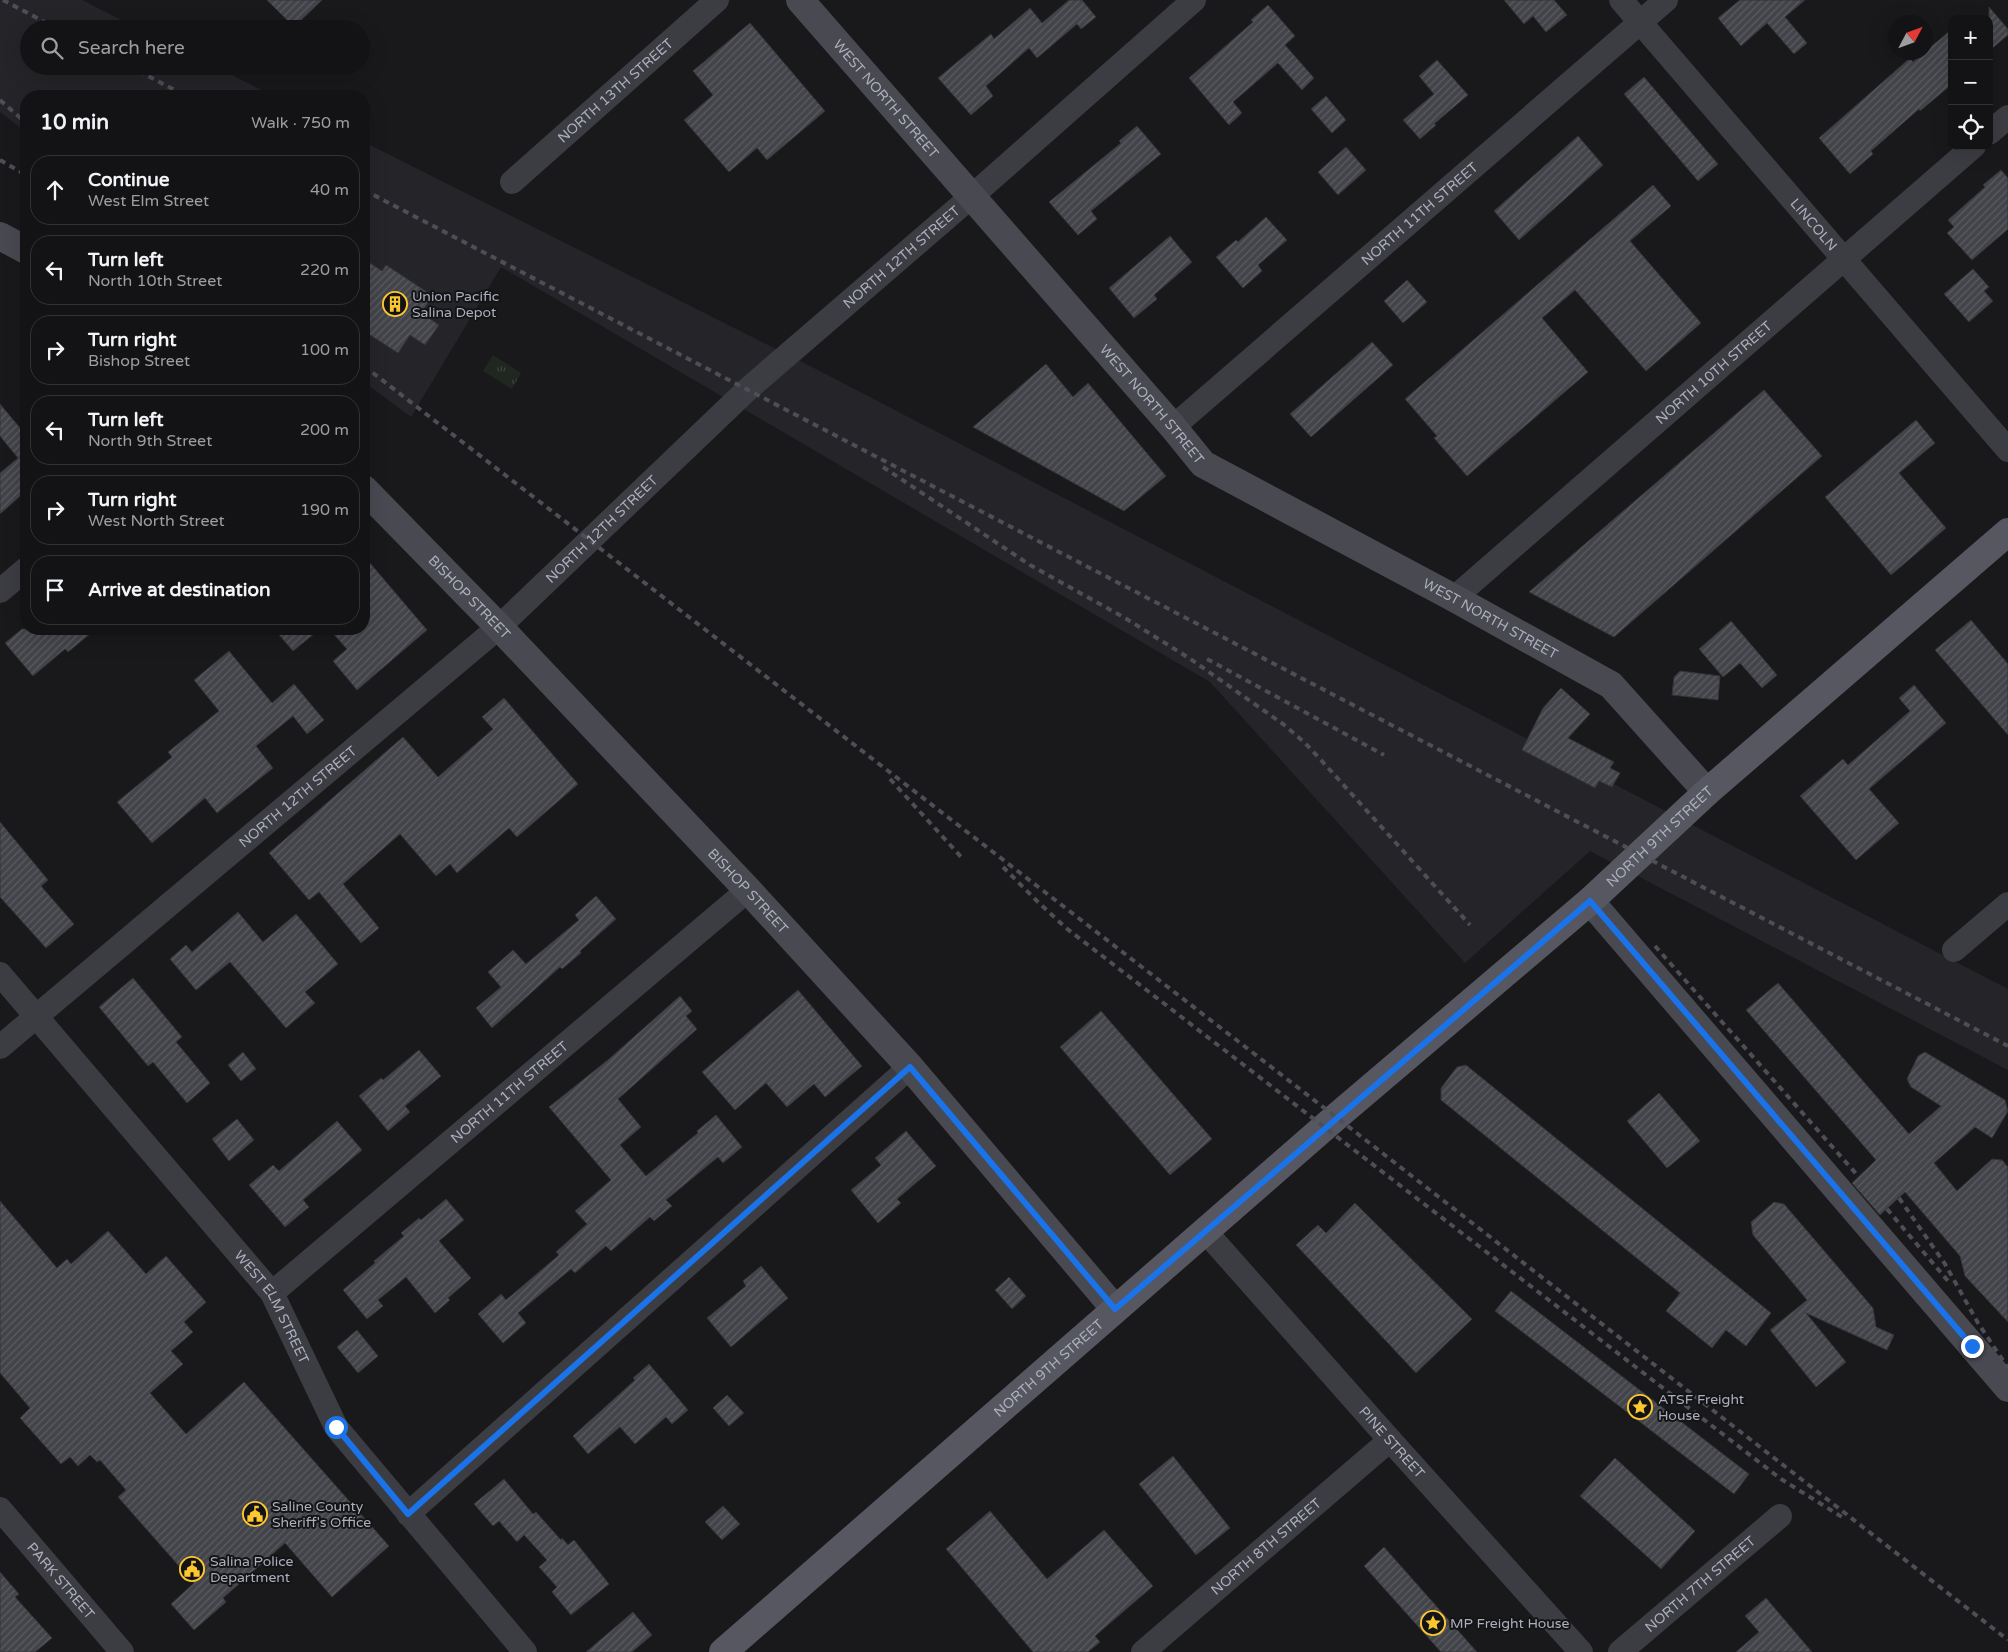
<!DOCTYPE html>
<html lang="en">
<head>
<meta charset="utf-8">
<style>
	:root { --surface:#131315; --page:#202022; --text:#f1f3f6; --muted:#9d9ea0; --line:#323234 }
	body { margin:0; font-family:"Varela Round",sans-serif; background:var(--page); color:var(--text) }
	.controls { position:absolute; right:15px; top:15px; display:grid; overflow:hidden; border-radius:10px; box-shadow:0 5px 20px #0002 }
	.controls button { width:45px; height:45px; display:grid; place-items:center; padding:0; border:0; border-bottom:1px solid var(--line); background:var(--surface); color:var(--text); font:25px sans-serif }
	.compass { position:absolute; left:1888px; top:15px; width:45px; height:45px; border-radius:50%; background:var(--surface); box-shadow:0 5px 20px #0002; rotate:49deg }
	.stop { position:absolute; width:15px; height:15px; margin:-11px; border:4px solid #1a73e8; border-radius:50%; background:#fff }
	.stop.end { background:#1a73e8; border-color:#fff; box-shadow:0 1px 5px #0008 }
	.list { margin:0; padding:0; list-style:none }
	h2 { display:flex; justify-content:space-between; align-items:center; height:65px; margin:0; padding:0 20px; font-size:21px }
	h2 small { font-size:16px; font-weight:400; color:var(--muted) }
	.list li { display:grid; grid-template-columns:32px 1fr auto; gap:15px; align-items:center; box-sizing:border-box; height:70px; margin:0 10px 10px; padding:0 10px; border:1px solid var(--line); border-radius:20px }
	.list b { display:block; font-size:19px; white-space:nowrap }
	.list p { margin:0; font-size:16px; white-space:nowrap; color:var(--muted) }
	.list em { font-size:16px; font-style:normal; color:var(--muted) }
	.icon { flex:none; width:28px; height:28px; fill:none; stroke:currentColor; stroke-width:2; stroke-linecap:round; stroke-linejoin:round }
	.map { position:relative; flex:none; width:2008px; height:1652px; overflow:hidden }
	.search { position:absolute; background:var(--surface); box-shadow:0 5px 20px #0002; left:20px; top:20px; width:350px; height:55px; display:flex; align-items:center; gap:12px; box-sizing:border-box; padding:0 18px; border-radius:28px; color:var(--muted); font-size:19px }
	.panel { position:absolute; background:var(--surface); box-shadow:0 5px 20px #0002; left:20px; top:90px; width:350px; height:545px; border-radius:20px }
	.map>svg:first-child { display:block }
	.built { fill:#252529 }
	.grass { fill:url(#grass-tufts) }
	.building { fill:url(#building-hatch); stroke:#333338 }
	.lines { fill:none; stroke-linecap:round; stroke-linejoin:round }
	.street { stroke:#3c3c43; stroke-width:24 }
	.secondary { stroke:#484951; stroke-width:28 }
	.primary { stroke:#565760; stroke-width:28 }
	.rail { stroke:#4d4e56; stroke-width:4; stroke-dasharray:6 5; stroke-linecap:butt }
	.route { stroke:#1a73e8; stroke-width:6 }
	.labels { text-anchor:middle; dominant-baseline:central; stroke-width:4; stroke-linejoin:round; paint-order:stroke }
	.street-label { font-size:14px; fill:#abafbc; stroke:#141417 }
	.poi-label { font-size:14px; fill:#abafbc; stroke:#141417; text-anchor:start }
</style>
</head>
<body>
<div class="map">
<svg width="2008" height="1652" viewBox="0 0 2008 1652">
	<defs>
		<pattern id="grass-tufts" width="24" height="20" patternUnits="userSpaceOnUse" patternTransform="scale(1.25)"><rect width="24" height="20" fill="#1f2720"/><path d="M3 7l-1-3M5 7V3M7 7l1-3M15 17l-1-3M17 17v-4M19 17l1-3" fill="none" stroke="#3d443e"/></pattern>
		<pattern id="building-hatch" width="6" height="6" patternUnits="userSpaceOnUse" patternTransform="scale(1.25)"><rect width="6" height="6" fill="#434449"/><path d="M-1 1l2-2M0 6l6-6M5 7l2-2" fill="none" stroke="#5b5c61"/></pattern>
	</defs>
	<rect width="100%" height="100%" fill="#19191c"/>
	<g class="built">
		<path d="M0,0H82L139,29H29V66H214L273,96H26V132L0,112Z"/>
		<path d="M364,142L814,368L2008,989V1070L1590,851L1465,963L1210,682L501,267L411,417L364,382Z"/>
	</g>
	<path class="grass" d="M493,355L521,373L512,389L483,371Z"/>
	<g class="building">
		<path d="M267,0H322L294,27Z"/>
		<path d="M1069,0H1082L1096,17L1081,29L1077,24L1037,58L1029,48L986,86L993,96L971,115L938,78L991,34L994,39L1030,8L1042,23Z"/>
		<path d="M1504,0H1554L1567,15L1546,32L1533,16L1524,24Z"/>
		<path d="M1740,0H1805L1785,17L1807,43L1794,54L1767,23L1741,46L1718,18Z"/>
		<path d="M1268,5L1295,36L1285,45L1314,78L1302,90L1278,63L1233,102L1242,113L1229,125L1189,78L1253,22L1251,20Z"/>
		<path d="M1989,7L2008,29V35L1989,51Z"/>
		<path d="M750,23L825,111L767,160L757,148L729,172L684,120L713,95L693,71Z"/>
		<path d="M1952,29V84L1920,111L1919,109L1871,151L1873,154L1850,174L1819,138L1910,58L1913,62Z"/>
		<path d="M1437,60L1468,95L1434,124L1436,125L1420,139L1403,120L1434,94L1419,76Z"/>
		<path d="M1644,77L1718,164L1698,181L1624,94Z"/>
		<path d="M1326,96L1346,120L1332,133L1311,109Z"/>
		<path d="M1137,126L1161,154L1091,211L1097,219L1078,235L1049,202L1121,143L1119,141Z"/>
		<path d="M1578,136L1603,165L1519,240L1494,211Z"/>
		<path d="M1346,147L1366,170L1338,195L1318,172Z"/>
		<path d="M2001,170L2008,178V229L1972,260L1947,233L1954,227L1948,220L1985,187L1983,185Z"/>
		<path d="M1653,185L1671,206L1630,241L1701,323L1646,371L1575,290L1542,318L1588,372L1467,476L1434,438L1437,436L1405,399Z"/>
		<path d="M1266,217L1287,240L1258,265L1262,271L1243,288L1216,257L1236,240L1238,242Z"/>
		<path d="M1170,236L1192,262L1154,295L1157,299L1134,318L1109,288Z"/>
		<path d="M364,259L382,271L386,265L433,296L421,313L439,325L425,345L410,335L398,353L364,331Z"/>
		<path d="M1973,269L1989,287L1984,291L1993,301L1969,322L1944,294Z"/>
		<path d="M1407,280L1427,302L1403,323L1384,301Z"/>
		<path d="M1372,342L1393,365L1311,437L1290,414Z"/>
		<path d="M1046,364L1073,397L1088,383L1166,476L1124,511L973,427Z"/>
		<path d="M1764,390L1822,456L1614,637L1529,592Z"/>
		<path d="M0,404L26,435V491L0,514V473L18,458L0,436Z"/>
		<path d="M1916,420L1935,443L1899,473L1946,528L1891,575L1825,497Z"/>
		<path d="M364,556L427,630L357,690L333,661L347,649L329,629H364Z"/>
		<path d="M1971,620L2008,664V735L1935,650Z"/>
		<path d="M1731,621L1777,675L1762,688L1740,663L1723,677L1699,649Z"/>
		<path d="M22,629H96L68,652L65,649L33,676L5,643Z"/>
		<path d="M274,629H320L293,651Z"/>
		<path d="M229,651L272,703L294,684L324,720L307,734L293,716L256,746L273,768L217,813L205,798L152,843L117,802L172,757L168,752L219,711L194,680Z"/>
		<path d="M1680,671L1720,676L1718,700L1672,695L1674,677Z"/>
		<path d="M1914,685L1946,723L1869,789L1899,823L1856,860L1800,796L1843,759L1848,765L1910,711L1899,698Z"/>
		<path d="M1561,688L1590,714L1568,738L1614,762L1610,768L1620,773L1612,787L1599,781L1595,788L1522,750L1543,708Z"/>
		<path d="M504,698L578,784L517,837L509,828L457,873L450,864L436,876L400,834L343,884L379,928L361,943L319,892L309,900L269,853L403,737L438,777L493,729L482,717Z"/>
		<path d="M0,822L48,880L41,886L74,924L46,948L0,897Z"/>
		<path d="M596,896L616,919L580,951L581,953L562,969L560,967L492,1028L476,1008L501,987L488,972L513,950L526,964L579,920L575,915Z"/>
		<path d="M238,912L263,942L296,914L338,964L305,992L315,1003L286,1028L230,962L196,990L170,959L186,945L192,952Z"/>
		<path d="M133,978L182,1037L176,1042L210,1083L187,1103L153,1062L148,1066L99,1007Z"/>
		<path d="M1778,983L1909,1134L1941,1106L1911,1087L1907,1079L1918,1056L1925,1052L2005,1100L2008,1111L1992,1138L1975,1127L1934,1163L1957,1191L1992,1159L2002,1160L2008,1167V1322L1965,1276L1960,1256L1905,1192L1880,1215L1852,1183L1876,1160L1746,1010Z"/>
		<path d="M798,990L862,1066L825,1097L814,1084L787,1107L766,1083L735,1110L702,1072Z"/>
		<path d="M680,996L692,1011L686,1016L697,1029L618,1099L641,1127L620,1145L646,1176L698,1133L697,1131L716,1115L742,1147L723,1163L718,1157L666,1200L672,1206L654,1221L650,1217L611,1251L606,1246L575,1273L571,1269L518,1313L526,1323L503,1343L478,1314L501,1294L506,1300L559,1255L556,1252L587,1224L575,1211L611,1180L549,1107L609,1059Z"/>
		<path d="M1101,1011L1212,1139L1170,1175L1060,1047Z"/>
		<path d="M419,1050L441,1076L405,1106L410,1112L388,1131L359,1096L381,1078L383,1080Z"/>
		<path d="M243,1052L256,1069L241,1081L228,1065Z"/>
		<path d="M1466,1065L1771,1313L1746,1346L1726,1330L1712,1348L1666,1311L1680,1293L1441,1100V1088L1457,1067Z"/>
		<path d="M1659,1093L1700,1141L1667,1168L1627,1121Z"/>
		<path d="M237,1119L254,1140L229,1161L212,1139Z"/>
		<path d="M337,1121L362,1150L303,1200L309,1207L285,1227L249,1185L273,1165L279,1171Z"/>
		<path d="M906,1131L936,1166L897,1199L901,1203L878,1223L851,1190L881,1165L875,1158Z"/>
		<path d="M446,1199L464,1220L439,1241L471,1278L448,1298L450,1300L435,1313L406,1277L378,1300L383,1306L367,1319L343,1290L375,1263L374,1261L404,1236L401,1233L419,1218L421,1220Z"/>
		<path d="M0,1201L57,1268L67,1259L71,1264L108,1231L146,1274L166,1256L206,1302L184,1322L193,1332L171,1351L183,1364L150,1393L186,1434L244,1382L389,1546L332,1597L285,1543L223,1598L226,1602L194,1630L171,1604L194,1583L118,1497L126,1490L100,1460L97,1462L90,1455L78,1466L70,1457L61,1464L20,1418L30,1408L0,1373Z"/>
		<path d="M1774,1202L1784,1204L1873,1308L1876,1327L1894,1335L1887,1350L1806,1313L1846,1362L1816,1387L1770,1330L1807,1300L1753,1235L1751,1222Z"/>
		<path d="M1355,1203L1472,1319L1416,1373L1296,1245L1318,1225L1326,1233Z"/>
		<path d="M761,1266L788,1298L731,1347L707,1318L746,1286L743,1281Z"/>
		<path d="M1009,1277L1026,1296L1012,1309L995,1290Z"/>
		<path d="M1511,1291L1749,1474L1734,1494L1495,1311Z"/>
		<path d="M357,1330L378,1356L358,1373L337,1347Z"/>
		<path d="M649,1364L688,1410L672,1424L666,1417L635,1444L620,1427L588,1454L573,1436L635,1380L633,1378Z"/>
		<path d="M727,1395L744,1413L729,1426L713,1408Z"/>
		<path d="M1173,1456L1230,1528L1196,1555L1139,1484Z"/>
		<path d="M1615,1458L1695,1531L1661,1569L1580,1496Z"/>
		<path d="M504,1479L533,1514L536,1512L561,1540L562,1538L568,1545L574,1540L609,1584L571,1615L552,1592L557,1587L539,1567L547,1560L524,1535L517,1542L499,1521L493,1526L474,1504Z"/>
		<path d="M723,1506L740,1524L722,1540L705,1522Z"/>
		<path d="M990,1511L1047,1579L1104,1530L1153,1586L1095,1636L1100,1642L1088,1652H1033L946,1549Z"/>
		<path d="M1384,1547L1477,1652H1441L1364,1566Z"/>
		<path d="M0,1572L19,1594L15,1597L52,1638L35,1652H0Z"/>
		<path d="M1766,1598L1812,1652H1736L1759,1632L1745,1616Z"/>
		<path d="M633,1612L652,1635L632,1652H586Z"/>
	</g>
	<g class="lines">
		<g class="street">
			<path id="s1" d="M1621,0L2008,450"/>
			<path d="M1989,133L2008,117"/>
			<path id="s2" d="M512,182L717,0"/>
			<path id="s3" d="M1173,427L1666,0"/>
			<path d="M0,591L26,569"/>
			<path id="s4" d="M1454,598L1974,146"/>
			<path d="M1954,950L2008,904"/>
			<path id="s5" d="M0,974L272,1293L336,1427L525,1652"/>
			<path id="s6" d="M0,1047L499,627L748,389L972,196L1194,0"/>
			<path id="s7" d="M1205,1231L1390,1440L1581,1652"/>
			<path id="s8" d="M272,1293L748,890"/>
			<path id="s9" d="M0,1509L122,1652"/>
			<path d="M408,1514L910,1067"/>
			<path id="s10" d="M1143,1652L1390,1440"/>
			<path id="s11" d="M1620,1652L1780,1516"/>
		</g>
		<g class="secondary">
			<path id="s12" d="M800,0L1173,427L1203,464L1454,598L1611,685L1707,792"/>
			<path d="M0,236L26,250"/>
			<path id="s13" d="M364,489L499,627L748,890L910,1067L1115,1309"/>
			<path d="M1590,901L2008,1388"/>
		</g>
		<path class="primary" id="s14" d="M723,1652L1336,1117L1590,901L1707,792L2008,532"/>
		<g class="rail">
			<path d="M3,0L58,29"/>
			<path d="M129,66L186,96"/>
			<path d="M0,100L26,123"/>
			<path d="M0,160L26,175"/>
			<path d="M364,190L2008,1046"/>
			<path d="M364,366L1336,1117L2008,1640"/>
			<path d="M883,467L1030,565L1125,618L1189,658L1283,724L1304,742L1321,760L1470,925"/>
			<path d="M1207,659L1384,755"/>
			<path d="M890,779L963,859"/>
			<path d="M1003,867L1038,902L1066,928L1781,1479L1842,1517"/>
			<path d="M1655,946L1859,1177"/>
			<path d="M1899,1198L1945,1264L1978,1323L2008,1368"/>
			<path d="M1887,1209L1948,1281"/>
		</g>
	</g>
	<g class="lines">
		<path class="route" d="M336,1427L408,1514L910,1067L1115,1309L1590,901L1972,1346"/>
	</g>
	<defs>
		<symbol id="building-ring" viewBox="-11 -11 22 22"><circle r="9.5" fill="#141417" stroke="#fdc730" stroke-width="1.5"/><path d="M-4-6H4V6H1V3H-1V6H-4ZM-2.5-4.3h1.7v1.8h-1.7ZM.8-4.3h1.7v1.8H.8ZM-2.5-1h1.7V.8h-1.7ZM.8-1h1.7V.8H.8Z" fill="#fdc730"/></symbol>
		<symbol id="sight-ring" viewBox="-11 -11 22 22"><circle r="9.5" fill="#141417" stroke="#fdc730" stroke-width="1.5"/><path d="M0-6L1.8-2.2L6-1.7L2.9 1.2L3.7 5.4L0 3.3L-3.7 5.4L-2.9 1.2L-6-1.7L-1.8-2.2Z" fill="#fdc730"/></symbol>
		<symbol id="civic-ring" viewBox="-11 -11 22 22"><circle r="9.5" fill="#141417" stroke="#fdc730" stroke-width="1.5"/><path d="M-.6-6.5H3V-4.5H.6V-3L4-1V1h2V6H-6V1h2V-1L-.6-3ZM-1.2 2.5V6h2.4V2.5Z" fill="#fdc730"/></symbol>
	</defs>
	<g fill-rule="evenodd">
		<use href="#building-ring" x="381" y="290" width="28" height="28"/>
		<use href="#sight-ring" x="1626" y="1393" width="28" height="28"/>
		<use href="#civic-ring" x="241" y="1500" width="28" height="28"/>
		<use href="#civic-ring" x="178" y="1555" width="28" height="28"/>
		<use href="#sight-ring" x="1419" y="1609" width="28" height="28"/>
	</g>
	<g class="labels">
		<g class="street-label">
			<text stroke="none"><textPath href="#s2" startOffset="138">NORTH 13TH STREET</textPath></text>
			<text stroke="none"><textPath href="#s12" startOffset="131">WEST NORTH STREET</textPath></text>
			<text stroke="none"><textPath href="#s3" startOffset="326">NORTH 11TH STREET</textPath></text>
			<text stroke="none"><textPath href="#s1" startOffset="296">LINCOLN</textPath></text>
			<text stroke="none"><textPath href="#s6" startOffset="1199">NORTH 12TH STREET</textPath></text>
			<text stroke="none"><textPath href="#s4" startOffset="344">NORTH 10TH STREET</textPath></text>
			<text stroke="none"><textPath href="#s12" startOffset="536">WEST NORTH STREET</textPath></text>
			<text stroke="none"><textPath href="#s6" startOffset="794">NORTH 12TH STREET</textPath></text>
			<text stroke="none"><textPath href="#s13" startOffset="151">BISHOP STREET</textPath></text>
			<text stroke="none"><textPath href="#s12" startOffset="941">WEST NORTH STREET</textPath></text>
			<text stroke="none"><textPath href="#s6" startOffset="389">NORTH 12TH STREET</textPath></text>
			<text stroke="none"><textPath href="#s14" startOffset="1242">NORTH 9TH STREET</textPath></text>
			<text stroke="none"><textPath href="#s13" startOffset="556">BISHOP STREET</textPath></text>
			<text stroke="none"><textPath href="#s8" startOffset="311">NORTH 11TH STREET</textPath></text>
			<text stroke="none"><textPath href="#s5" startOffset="431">WEST ELM STREET</textPath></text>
			<text stroke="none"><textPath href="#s14" startOffset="432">NORTH 9TH STREET</textPath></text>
			<text stroke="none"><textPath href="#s7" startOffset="282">PINE STREET</textPath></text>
			<text stroke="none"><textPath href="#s10" startOffset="162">NORTH 8TH STREET</textPath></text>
			<text stroke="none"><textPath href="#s9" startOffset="94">PARK STREET</textPath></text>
			<text stroke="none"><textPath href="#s11" startOffset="105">NORTH 7TH STREET</textPath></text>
		</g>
		<g class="poi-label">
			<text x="412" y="296">Union Pacific<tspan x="412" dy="16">Salina Depot</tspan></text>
			<text x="1658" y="1399">ATSF Freight<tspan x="1658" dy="16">House</tspan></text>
			<text x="272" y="1506">Saline County<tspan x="272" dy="16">Sheriff's Office</tspan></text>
			<text x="210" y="1561">Salina Police<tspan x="210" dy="16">Department</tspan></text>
			<text x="1450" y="1623">MP Freight House</text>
		</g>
	</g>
</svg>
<div class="controls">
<button>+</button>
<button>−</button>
<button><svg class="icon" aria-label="locate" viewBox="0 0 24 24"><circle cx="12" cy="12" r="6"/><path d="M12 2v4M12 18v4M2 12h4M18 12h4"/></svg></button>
</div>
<svg class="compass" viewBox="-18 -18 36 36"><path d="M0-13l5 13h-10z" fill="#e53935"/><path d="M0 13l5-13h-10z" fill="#9d9ea0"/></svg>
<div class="stop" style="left:336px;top:1427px"></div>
<div class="stop end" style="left:1972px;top:1346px"></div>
<div class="search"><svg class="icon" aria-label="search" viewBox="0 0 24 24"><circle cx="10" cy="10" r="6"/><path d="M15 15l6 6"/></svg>Search here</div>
<section class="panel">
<h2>10 min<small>Walk · 750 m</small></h2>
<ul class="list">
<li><svg class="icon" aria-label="ahead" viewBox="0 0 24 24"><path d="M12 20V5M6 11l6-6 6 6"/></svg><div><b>Continue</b><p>West Elm Street</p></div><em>40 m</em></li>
<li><svg class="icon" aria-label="left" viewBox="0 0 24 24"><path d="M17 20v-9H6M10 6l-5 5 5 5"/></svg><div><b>Turn left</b><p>North 10th Street</p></div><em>220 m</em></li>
<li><svg class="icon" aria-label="right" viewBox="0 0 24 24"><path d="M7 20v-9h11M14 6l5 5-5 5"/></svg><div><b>Turn right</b><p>Bishop Street</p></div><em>100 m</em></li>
<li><svg class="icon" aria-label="left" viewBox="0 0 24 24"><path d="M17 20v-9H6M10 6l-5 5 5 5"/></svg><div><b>Turn left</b><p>North 9th Street</p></div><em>200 m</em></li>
<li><svg class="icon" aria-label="right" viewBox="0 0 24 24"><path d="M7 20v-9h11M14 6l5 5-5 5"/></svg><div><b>Turn right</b><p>West North Street</p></div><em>190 m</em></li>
<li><svg class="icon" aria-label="arrive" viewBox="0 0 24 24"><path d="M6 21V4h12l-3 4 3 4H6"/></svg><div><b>Arrive at destination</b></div></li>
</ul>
</section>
</div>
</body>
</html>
